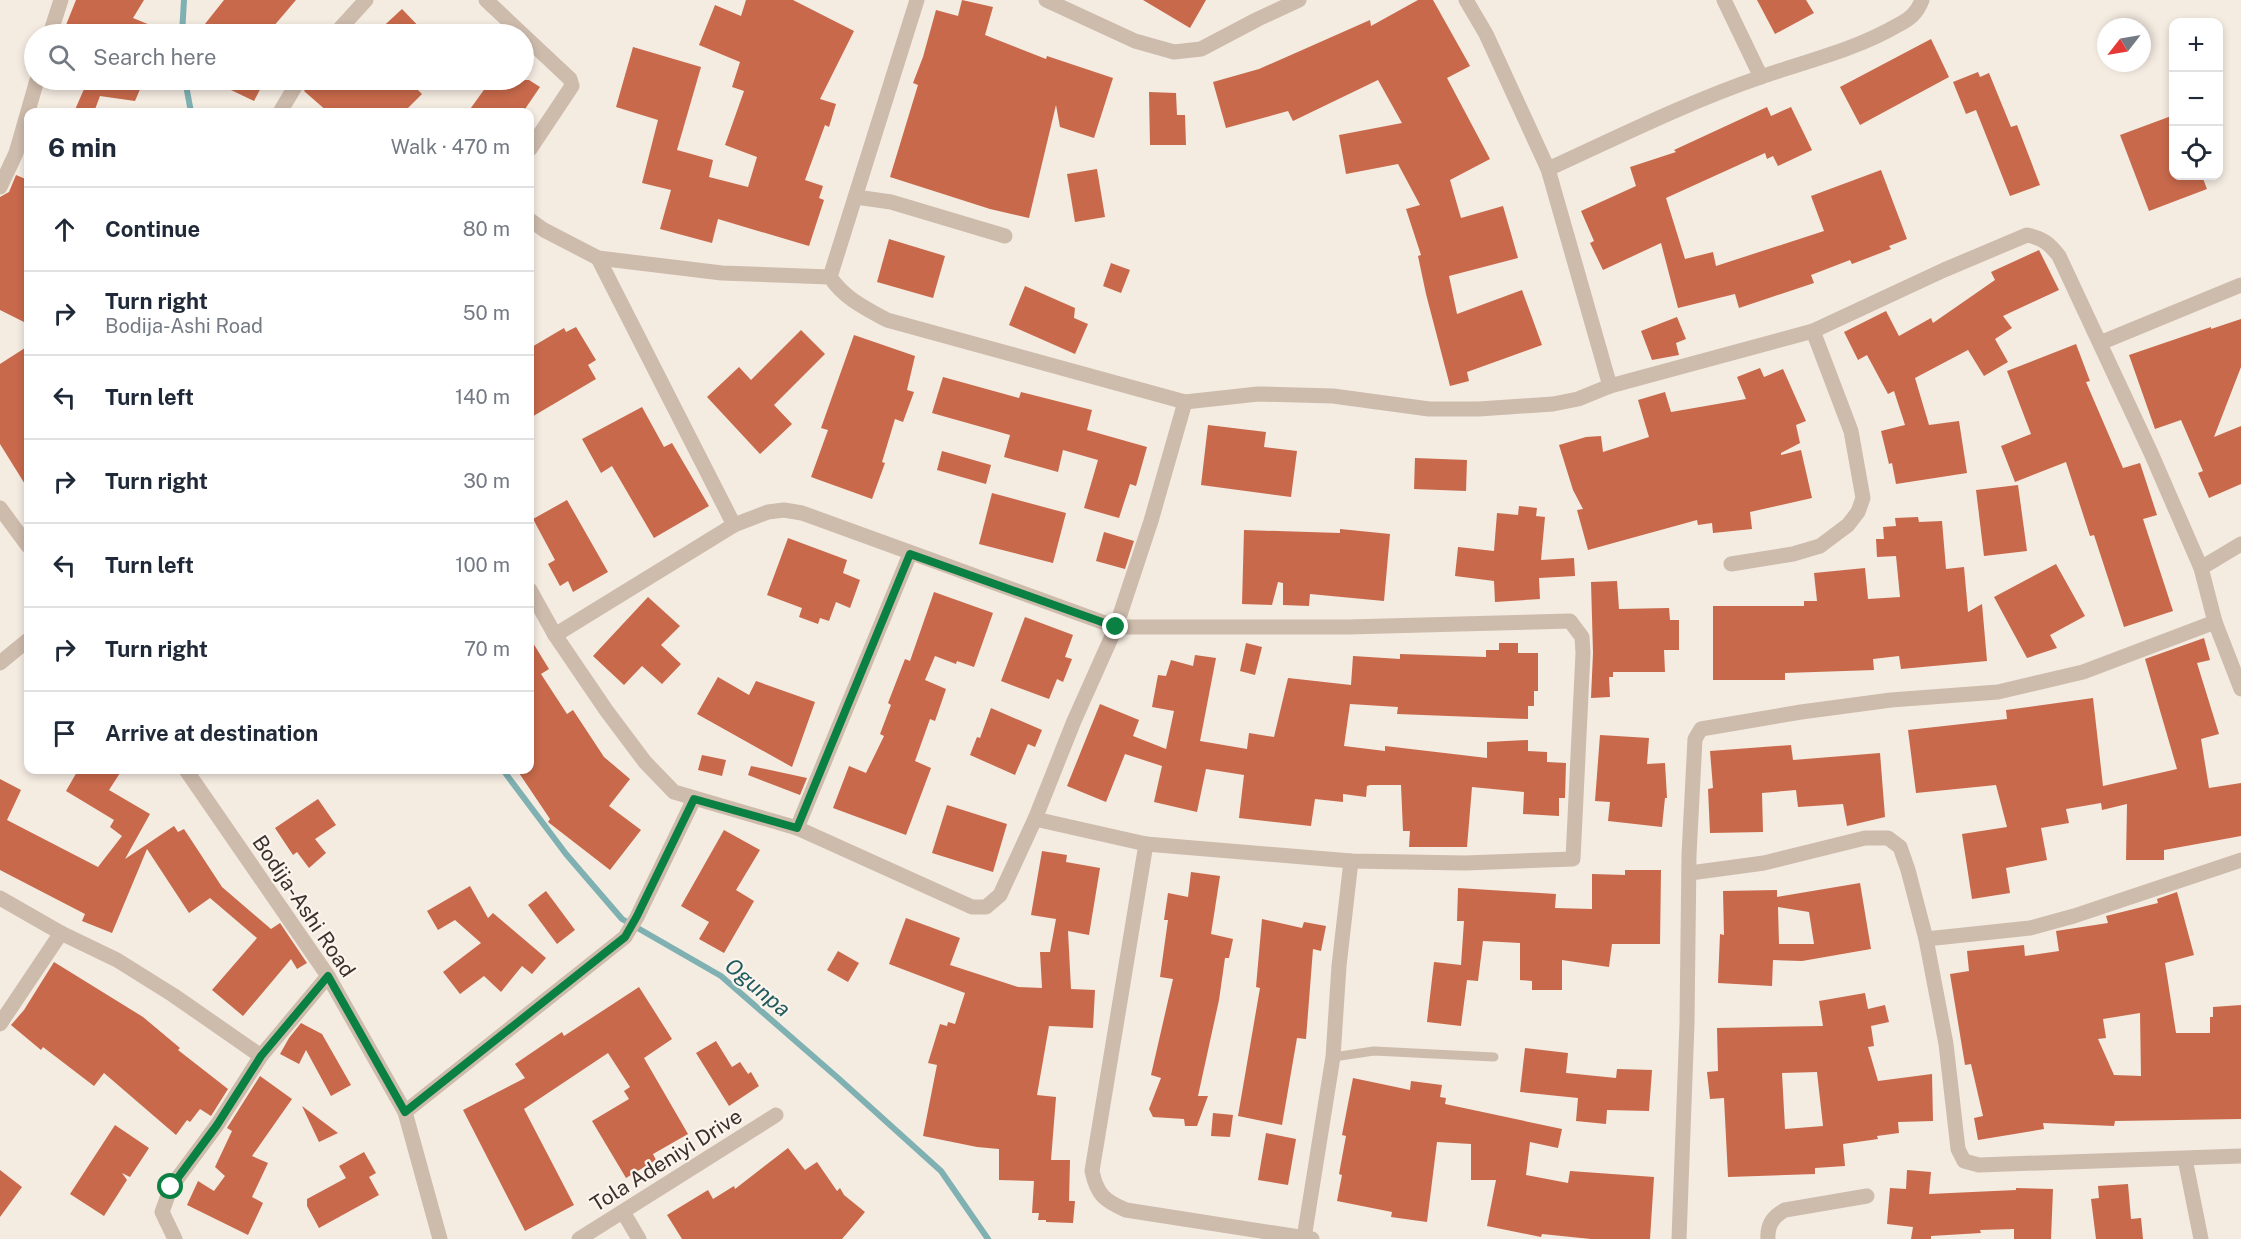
<!DOCTYPE html>
<html lang="en">
<head>
<meta charset="utf-8">
<style>
	:root { --surface:#fff; --page:#f6f6f7; --text:#1f2937; --muted:#747a83; --line:#e0e1e3 }
	body { margin:0; font-family:"Public Sans",sans-serif; background:var(--page); color:var(--text) }
	.controls { position:absolute; right:18px; top:18px; display:grid; overflow:hidden; border-radius:12px; box-shadow:0 3px 9px #0003 }
	.controls button { width:54px; height:54px; display:grid; place-items:center; padding:0; border:0; border-bottom:2px solid var(--line); background:var(--surface); color:var(--text); font:30px sans-serif }
	.compass { position:absolute; left:2097px; top:18px; width:54px; height:54px; border-radius:50%; background:var(--surface); box-shadow:0 3px 9px #0003; rotate:239deg }
	.stop { position:absolute; width:18px; height:18px; margin:-14px; border:4px solid #0b8043; border-radius:50%; background:#fff }
	.stop.end { background:#0b8043; border-color:#fff; box-shadow:0 2px 6px #0008 }
	.list { margin:0; padding:0; list-style:none }
	h2 { display:flex; justify-content:space-between; align-items:center; height:78px; margin:0; padding:0 24px; font-size:26px }
	h2 small { font-size:20px; font-weight:400; color:var(--muted) }
	.list li { display:grid; grid-template-columns:39px 1fr auto; gap:18px; align-items:center; box-sizing:border-box; height:84px; padding:0 24px; border-top:2px solid var(--line) }
	.list b { display:block; font-size:22px; white-space:nowrap }
	.list p { margin:0; font-size:20px; white-space:nowrap; color:var(--muted) }
	.list em { font-size:20px; font-style:normal; color:var(--muted) }
	.icon { flex:none; width:33px; height:33px; fill:none; stroke:currentColor; stroke-width:2; stroke-linecap:round; stroke-linejoin:round }
	.map { position:relative; flex:none; width:2241px; height:1239px; overflow:hidden }
	.search { position:absolute; background:var(--surface); box-shadow:0 3px 9px #0003; left:24px; top:24px; width:510px; height:66px; display:flex; align-items:center; gap:15px; box-sizing:border-box; padding:0 21px; border-radius:33px; color:var(--muted); font-size:22px }
	.panel { position:absolute; background:var(--surface); box-shadow:0 3px 9px #0003; left:24px; top:108px; width:510px; height:666px; border-radius:12px }
	.map>svg:first-child { display:block }
	.lines { fill:none; stroke-linecap:round; stroke-linejoin:round }
	.stream { stroke:#7fb0b2; stroke-width:6 }
	.building { fill:#c8694b; fill-rule:evenodd }
	.service { stroke:#cdbbac; stroke-width:9 }
	.minor { stroke:#cdbbac; stroke-width:15 }
	.tertiary { stroke:#cdbbac; stroke-width:15 }
	.route { stroke:#0b8043; stroke-width:8 }
	.labels { text-anchor:middle; dominant-baseline:central; stroke-width:4.5; stroke-linejoin:round; paint-order:stroke }
	.street-label { font-size:21px; fill:#3b302b; stroke:#fbf5ee }
	.water-label { font-size:22px; font-style:italic; fill:#1f5a5e; stroke:#fbf5ee }
</style>
</head>
<body>
<div class="map">
<svg width="2241" height="1239" viewBox="0 0 2241 1239">
	<rect width="100%" height="100%" fill="#f4ebe1"/>
	<g class="lines">
		<g class="stream">
			<path d="M182,34L184,0"/>
			<path d="M185,80L191,112"/>
			<path d="M503,770L566,854L622,919L721,976L838,1078L941,1171L988,1239"/>
		</g>
	</g>
	<g class="building">
		<path d="M76,0H144L133,18L172,34H89L66,25Z"/>
		<path d="M224,0H296L267,34H197Z"/>
		<path d="M746,0H793L854,31L820,99L836,104L829,127L825,125L805,180L823,186L819,198L824,200L809,246L718,219L712,243L660,229L671,190L642,183L658,120L616,107L633,47L701,67L677,150L713,160L709,177L748,187L757,157L725,145L744,91L732,87L740,62L699,45L715,5L741,16Z"/>
		<path d="M962,0L993,7L985,35L1046,59L1047,56L1113,78L1094,138L1060,127L1056,105L1029,218L990,209L890,177L918,85L913,83L923,57L936,10L958,16Z"/>
		<path d="M1143,0H1206L1190,28Z"/>
		<path d="M1418,0H1433L1470,66L1447,78L1490,159L1450,180L1461,218L1503,206L1518,258L1449,276L1457,314L1522,290L1542,345L1467,372L1469,381L1450,386L1426,294L1418,256L1421,255L1406,209L1420,205L1398,164L1346,174L1339,135L1402,123L1378,80L1293,121L1288,111L1226,128L1213,82L1259,69L1370,20L1371,26Z"/>
		<path d="M1757,0H1806L1814,13L1775,34Z"/>
		<path d="M402,9L426,34H375Z"/>
		<path d="M1931,39L1949,77L1860,125L1840,87Z"/>
		<path d="M1978,72L1980,77L1989,73L2011,127L2017,125L2040,185L2010,196L1976,110L1966,114L1953,82Z"/>
		<path d="M88,80H144L135,101L100,96L94,112H74Z"/>
		<path d="M210,80H265L254,101Z"/>
		<path d="M312,80H408L422,94L404,112H328L304,91Z"/>
		<path d="M491,80H529L540,87L523,112H468Z"/>
		<path d="M1149,92L1176,93L1177,115H1185L1186,145H1150Z"/>
		<path d="M1767,107L1771,116L1791,107L1812,150L1778,166L1773,156L1767,159L1765,153L1666,198L1685,259L1713,252L1716,266L1824,231L1811,196L1881,170L1907,239L1889,246L1891,249L1852,264L1850,260L1811,275L1814,283L1739,308L1735,294L1678,308L1661,243L1603,270L1590,243L1594,241L1581,211L1636,186L1630,167L1676,152L1674,150Z"/>
		<path d="M2174,115V176H2202L2207,189L2149,211L2120,135Z"/>
		<path d="M1097,169L1105,217L1075,222L1067,174Z"/>
		<path d="M16,175L28,180V324L0,310V197L9,192Z"/>
		<path d="M889,239L945,256L933,298L877,282Z"/>
		<path d="M2039,250L2059,290L2003,316L2012,328L1995,339L2008,362L1984,376L1968,350L1915,378L1929,425L1959,421L1967,473L1896,484L1892,463L1889,464L1881,431L1905,425L1894,391L1888,394L1867,355L1858,360L1844,332L1886,311L1899,336L1931,318L1933,323L1995,280L1991,272Z"/>
		<path d="M1111,263L1130,270L1121,293L1103,286Z"/>
		<path d="M1025,286L1075,308L1074,318L1088,324L1075,354L1009,325Z"/>
		<path d="M1677,317L1686,339L1676,343L1679,355L1652,360L1641,331Z"/>
		<path d="M2241,319V367L2214,437L2241,426V484L2209,498L2198,473L2203,471L2181,420L2155,429L2129,355L2211,327V329Z"/>
		<path d="M576,327L596,360L588,365L596,379L530,418V348L564,328L566,332Z"/>
		<path d="M801,330L825,354L774,405L792,424L760,454L707,397L739,367L751,380Z"/>
		<path d="M854,335L915,356L907,390L914,392L903,422L895,419L882,462L885,463L872,499L811,477L828,430L821,428Z"/>
		<path d="M2076,344L2090,381L2086,382L2123,468L2140,463L2157,515L2143,519L2173,611L2124,627L2094,535L2090,536L2066,462L2015,482L2001,446L2031,434L2007,371Z"/>
		<path d="M28,346V489L0,444V364Z"/>
		<path d="M1760,368L1764,377L1783,369L1806,421L1796,425L1800,443L1781,453V455L1801,450L1812,498L1750,512L1752,529L1713,533L1712,523L1698,525L1697,520L1588,550L1577,510L1583,509L1573,490L1559,445L1586,437L1601,436L1603,452L1649,437L1638,400L1665,392L1671,412L1746,399L1737,377Z"/>
		<path d="M943,377L1019,398L1021,392L1092,410L1087,430L1147,447L1136,486L1130,484L1119,518L1084,508L1098,460L1063,450L1058,472L1004,457L1010,435L932,413Z"/>
		<path d="M642,407L664,447L672,443L709,506L654,538L612,466L601,473L582,439Z"/>
		<path d="M1208,425L1266,432L1264,447L1297,451L1291,497L1201,485Z"/>
		<path d="M942,451L991,465L986,484L937,470Z"/>
		<path d="M1415,458L1467,460L1466,491L1414,489Z"/>
		<path d="M2018,485L2027,551L1984,556L1976,490Z"/>
		<path d="M992,493L1066,513L1053,563L979,544Z"/>
		<path d="M567,500L608,572L573,592L568,581L560,586L548,564L555,560L533,519Z"/>
		<path d="M1519,506L1537,508L1536,516L1545,517L1541,560L1574,558L1575,576L1539,578L1540,599L1495,602L1494,581L1455,576L1458,547L1494,551L1497,513L1518,515Z"/>
		<path d="M1918,517L1919,522L1942,521L1946,569L1964,567L1968,612L1982,604L1987,661L1901,669L1899,656L1873,659L1874,670L1785,673V680H1713V606H1804V601H1817L1814,573L1865,568L1868,599L1900,597L1896,556L1877,557L1876,539H1884L1883,527L1896,526L1895,518Z"/>
		<path d="M1340,529L1390,534L1384,601L1310,594L1309,606L1283,605V583L1278,582L1272,605L1242,604L1244,530L1340,533Z"/>
		<path d="M1104,532L1134,541L1125,569L1096,561Z"/>
		<path d="M788,538L847,560L843,573L860,580L850,608L836,602L829,621L820,618L818,624L799,617L802,608L767,595Z"/>
		<path d="M2056,564L2085,616L2050,635L2057,648L2027,658L1994,597Z"/>
		<path d="M1617,581L1619,609L1669,608L1670,620H1679V650H1664L1665,672H1613V677H1609L1610,697L1591,698L1593,653L1591,582Z"/>
		<path d="M934,592L993,613L974,667L957,661L956,664L935,656L925,680L946,689L935,721L930,719L915,761L931,768L906,835L833,808L849,766L866,773L884,736L880,734L891,705L888,703L905,659L910,661Z"/>
		<path d="M648,597L680,626L661,645L681,664L662,684L642,666L624,685L593,656Z"/>
		<path d="M1025,617L1073,635L1065,657L1072,659L1063,682L1057,679L1049,699L1001,681Z"/>
		<path d="M530,638L549,669L541,674L567,714L573,710L604,757L630,779L609,806L641,830L610,870L548,822L550,819L517,770H530Z"/>
		<path d="M2204,638L2210,660L2197,663L2219,734L2201,739L2209,788L2241,783V836L2164,850V860H2126L2127,804L2102,810L2101,803L2066,809L2069,823L2041,828L2047,860L2006,868L2010,893L1972,899L1962,834L2007,827L1996,785L1916,793L1908,730L2007,719L2006,710L2093,698L2103,786L2177,769L2145,659Z"/>
		<path d="M1246,643L1262,647L1255,675L1240,671Z"/>
		<path d="M1499,643H1518V653H1538V691H1534V706H1528V719L1397,714L1398,707L1350,704L1344,746L1385,751V746L1487,758V742L1528,740V751L1547,752V762L1566,763L1565,798H1559V816L1523,814L1524,792L1472,787L1467,847H1409L1410,831H1403L1401,785H1370L1367,786L1366,797L1343,794V802L1315,799L1311,826L1239,818L1244,775L1206,769L1197,812L1154,802L1162,766L1125,754L1106,802L1067,786L1100,704L1139,720L1133,736L1166,749L1174,711L1152,707L1158,675L1166,676L1171,660L1193,666L1195,655L1216,658L1200,741L1247,749L1249,733L1274,737L1288,678L1351,685L1353,656L1400,659V654L1486,657V650H1499Z"/>
		<path d="M718,677L749,695L756,681L815,702L792,767L697,714Z"/>
		<path d="M991,708L1042,730L1035,747L1028,744L1015,775L970,755L977,737L980,738Z"/>
		<path d="M1600,735L1649,738L1647,764L1665,763L1667,798H1665L1662,827L1608,821L1610,802L1595,801Z"/>
		<path d="M1791,745L1793,760L1880,753L1885,817L1847,826L1843,804L1798,807L1796,790L1762,793L1763,832L1710,833L1708,789L1713,788L1710,751Z"/>
		<path d="M702,755L726,760L722,776L698,770Z"/>
		<path d="M751,766L807,778L800,795L748,775Z"/>
		<path d="M78,770H122L109,790L150,814L125,859L174,826L178,832L184,829L222,887L271,929L280,923L307,963L297,969L291,959L243,1016L212,990L257,938L210,898L189,913L147,849L112,933L82,921L85,914L0,870V779L21,790L7,820L98,867L122,836L110,827L114,820L66,791Z"/>
		<path d="M318,799L336,825L315,839L326,853L309,868L297,852L293,855L275,828Z"/>
		<path d="M947,805L1007,824L993,872L932,853Z"/>
		<path d="M724,830L760,850L736,890L754,901L724,953L699,939L709,922L681,906Z"/>
		<path d="M1042,851L1067,855L1066,862L1100,868L1089,935L1068,931L1071,989L1095,990L1093,1028L1049,1026L1037,1095L1056,1097L1051,1160H1070L1069,1201H1075L1073,1223L1046,1222V1220H1038L1039,1213H1032L1034,1181L999,1180V1149L977,1147L923,1136L937,1065L928,1063L940,1024L947,1026L948,1022L955,1024L965,993L889,964L906,918L960,938L950,965L1018,987L1042,988L1040,952H1050L1056,919L1031,915Z"/>
		<path d="M1625,870H1661L1660,944H1612L1609,967L1562,960V990H1532V981L1520,980V943L1483,941L1478,981L1467,980L1461,1026L1427,1022L1434,962L1461,965L1464,921H1457L1458,888L1556,894L1555,908L1592,909V874L1625,875Z"/>
		<path d="M1191,872L1220,876L1211,934L1233,939L1229,958H1225L1219,1000L1198,1096H1208L1197,1126H1185L1184,1119L1153,1117L1149,1109L1161,1078L1151,1075L1173,979L1160,977L1168,920H1164L1168,893L1188,897Z"/>
		<path d="M1860,883L1871,949L1802,961L1773,960L1772,986L1718,983L1720,934L1724,935L1723,891L1777,890V897ZM1778,907L1809,912L1814,944H1779Z"/>
		<path d="M470,886L488,918L493,913L546,958L532,974L522,966L501,992L484,976L460,994L443,972L481,943L455,920L438,930L427,911Z"/>
		<path d="M546,891L575,930L557,944L528,905Z"/>
		<path d="M2177,892L2194,955L2165,963L2176,1033H2210V1017H2213V1007L2241,1005V1119L2115,1121L2114,1126L2043,1123L2044,1129L1978,1140L1974,1118L1983,1116L1971,1064L1965,1065L1950,974L1969,971L1967,951L2024,945L2025,956L2059,951L2056,931L2108,923L2106,916L2158,903L2157,899ZM2140,1013L2141,1076L2114,1075L2098,1039L2106,1038L2103,1019Z"/>
		<path d="M1262,919L1302,928L1304,922L1326,926L1321,951L1313,949L1306,1039L1297,1038L1282,1125L1238,1116L1260,988L1256,987Z"/>
		<path d="M838,951L859,963L848,982L827,970Z"/>
		<path d="M54,962L143,1017L180,1048L178,1050L228,1089L211,1116L200,1109L190,1122L187,1120L176,1135L104,1073L94,1086L43,1047L41,1050L11,1025L24,1010Z"/>
		<path d="M639,987L672,1039L644,1058L688,1134L653,1154L656,1160L626,1178L592,1121L629,1099L624,1091L630,1087L608,1053L524,1109L574,1205L525,1231L463,1110L525,1078L515,1064L562,1032L564,1036Z"/>
		<path d="M1865,993L1868,1009L1885,1005L1889,1022L1871,1026L1874,1046L1868,1047L1878,1081L1932,1074L1933,1121L1898,1122L1899,1133L1877,1136L1878,1139L1843,1144L1845,1166L1815,1168V1174L1728,1177L1724,1098L1710,1099L1707,1072L1718,1071L1717,1028L1823,1026L1819,1001ZM1817,1072L1823,1126L1785,1129L1782,1073Z"/>
		<path d="M301,1023L322,1034L351,1085L331,1096L306,1050L299,1064L280,1054L289,1038Z"/>
		<path d="M716,1041L732,1067L740,1062L748,1074L751,1072L759,1086L729,1106L696,1053Z"/>
		<path d="M1525,1048L1568,1053L1566,1073L1616,1078L1617,1069L1652,1070L1649,1111L1607,1110L1606,1124L1576,1121L1578,1098L1520,1092Z"/>
		<path d="M260,1076L292,1099L252,1156L268,1163L252,1197L263,1203L248,1235L187,1205L198,1181L214,1191L225,1176L215,1167L232,1131L227,1128Z"/>
		<path d="M1353,1078L1410,1090L1411,1081L1442,1085L1440,1097L1446,1098L1445,1104L1562,1129L1558,1148L1530,1142L1526,1175L1568,1183L1570,1171L1654,1177L1650,1239H1591L1542,1234L1541,1237L1487,1226L1496,1180H1471V1144L1437,1142L1427,1222L1391,1217L1392,1212L1337,1201L1342,1175L1339,1174L1346,1136L1342,1135Z"/>
		<path d="M302,1106L338,1133L319,1142Z"/>
		<path d="M1213,1113L1233,1115L1230,1137L1211,1136Z"/>
		<path d="M115,1125L149,1148L130,1177L122,1173L127,1180L104,1216L70,1194Z"/>
		<path d="M1266,1133L1296,1139L1288,1185L1258,1180Z"/>
		<path d="M788,1148L805,1170L817,1162L837,1191L840,1188L844,1195L865,1212L842,1239H682L667,1215L708,1190L713,1199L734,1186L735,1189Z"/>
		<path d="M364,1152L376,1173L369,1177L379,1195L319,1228L307,1206V1199L346,1178L339,1166Z"/>
		<path d="M0,1170L22,1187L0,1217Z"/>
		<path d="M1907,1170L1931,1172L1929,1194L2016,1190V1188L2053,1189L2051,1239H2014V1229L1980,1230L1981,1233L1931,1236V1239H1911L1913,1227L1887,1224L1890,1188L1906,1189Z"/>
		<path d="M2128,1184L2131,1219L2141,1218L2143,1239H2096L2091,1199L2099,1198L2098,1186Z"/>
	</g>
	<g class="lines">
		<path class="service" d="M1333,1057L1374,1051L1494,1057"/>
		<g class="minor">
			<path d="M486,0L570,79L572,86L530,149"/>
			<path d="M1046,0L1135,41L1174,52L1201,49L1258,19L1299,0"/>
			<path d="M1466,0L1486,34L1548,169L1610,386"/>
			<path d="M1724,0L1761,77"/>
			<path d="M335,34L366,0"/>
			<path d="M280,112L299,80"/>
			<path d="M1548,169C1618,137 1688,102 1761,77C1807,61 1855,50 1898,25C1910,19 1917,13 1922,0"/>
			<path d="M856,197L891,202L1005,236"/>
			<path d="M530,220L544,230L598,258L722,273L830,277C844,298 865,308 887,320L1185,402L1258,394L1333,396L1429,409H1479L1553,404L1578,399L1610,386L1813,331L1944,270L2027,235C2042,238 2049,243 2059,256L2151,453L2201,568L2215,622L2241,689"/>
			<path d="M598,258L734,525"/>
			<path d="M830,277L917,0"/>
			<path d="M2100,343L2241,285"/>
			<path d="M1731,564L1793,554L1820,546L1848,525L1858,512L1863,498L1851,431L1813,331"/>
			<path d="M2201,568L2241,544"/>
			<path d="M530,590L555,635L606,710L645,762L674,792L797,828L972,907H986L1000,895L1035,819L1074,721L1116,627L1151,521L1185,402"/>
			<path d="M555,635L734,525L768,512L784,510L802,513L1116,627H1348L1570,621L1582,637L1583,653L1573,859L1465,863L1351,861L1146,844L1035,819"/>
			<path d="M0,663L28,640"/>
			<path d="M797,828L910,554"/>
			<path d="M1146,844L1092,1171C1097,1195 1105,1201 1126,1210L1312,1239"/>
			<path d="M1690,873L1764,863L1865,838H1888L1900,847L1908,870L1926,939L1946,1044L1958,1149L1964,1161L1979,1165L2241,1156"/>
			<path d="M0,898L61,933L117,960L173,995L261,1056"/>
			<path d="M1926,939L2030,928L2074,916L2241,860"/>
			<path d="M0,1024L61,933"/>
			<path d="M405,1112L625,937L637,917L694,799"/>
			<path d="M2185,1159L2201,1239"/>
			<path d="M623,1212L639,1239"/>
			<path d="M1304,1238L1333,1057L1339,966L1351,861"/>
			<path d="M175,1239L162,1212L171,1187L217,1125L261,1056L328,976"/>
			<path d="M579,1239L776,1115"/>
			<path d="M1679,1239L1687,1023L1689,855L1695,739L1701,729L1801,712L1891,700L1998,692L2083,672L2215,622"/>
			<path d="M1768,1239C1767,1226 1773,1216 1785,1210L1867,1196"/>
		</g>
		<g class="tertiary">
			<path d="M50,34L61,0"/>
			<path d="M0,187L16,153L37,80"/>
			<path d="M0,508L28,546"/>
			<path d="M186,770L328,976L405,1112L440,1239"/>
		</g>
	</g>
	<g class="lines">
		<path class="route" d="M171,1187L217,1125L261,1056L328,976L405,1112L625,937L637,916L694,799L797,828L910,554L1116,627"/>
	</g>
	<g class="labels">
		<g class="street-label">
			<text transform="translate(304 906) rotate(56)">Bodija-Ashi Road</text>
			<text transform="translate(666 1160) rotate(-32)">Tola Adeniyi Drive</text>
		</g>
		<g class="water-label">
			<text transform="translate(758 987) rotate(40)">Ogunpa</text>
		</g>
	</g>
</svg>
<div class="controls">
<button>+</button>
<button>−</button>
<button><svg class="icon" aria-label="locate" viewBox="0 0 24 24"><circle cx="12" cy="12" r="6"/><path d="M12 2v4M12 18v4M2 12h4M18 12h4"/></svg></button>
</div>
<svg class="compass" viewBox="-18 -18 36 36"><path d="M0-13l5 13h-10z" fill="#e53935"/><path d="M0 13l5-13h-10z" fill="#747a83"/></svg>
<div class="stop" style="left:171px;top:1187px"></div>
<div class="stop end" style="left:1116px;top:627px"></div>
<div class="search"><svg class="icon" aria-label="search" viewBox="0 0 24 24"><circle cx="10" cy="10" r="6"/><path d="M15 15l6 6"/></svg>Search here</div>
<section class="panel">
<h2>6 min<small>Walk · 470 m</small></h2>
<ul class="list">
<li><svg class="icon" aria-label="ahead" viewBox="0 0 24 24"><path d="M12 20V5M6 11l6-6 6 6"/></svg><div><b>Continue</b></div><em>80 m</em></li>
<li><svg class="icon" aria-label="right" viewBox="0 0 24 24"><path d="M7 20v-9h11M14 6l5 5-5 5"/></svg><div><b>Turn right</b><p>Bodija-Ashi Road</p></div><em>50 m</em></li>
<li><svg class="icon" aria-label="left" viewBox="0 0 24 24"><path d="M17 20v-9H6M10 6l-5 5 5 5"/></svg><div><b>Turn left</b></div><em>140 m</em></li>
<li><svg class="icon" aria-label="right" viewBox="0 0 24 24"><path d="M7 20v-9h11M14 6l5 5-5 5"/></svg><div><b>Turn right</b></div><em>30 m</em></li>
<li><svg class="icon" aria-label="left" viewBox="0 0 24 24"><path d="M17 20v-9H6M10 6l-5 5 5 5"/></svg><div><b>Turn left</b></div><em>100 m</em></li>
<li><svg class="icon" aria-label="right" viewBox="0 0 24 24"><path d="M7 20v-9h11M14 6l5 5-5 5"/></svg><div><b>Turn right</b></div><em>70 m</em></li>
<li><svg class="icon" aria-label="arrive" viewBox="0 0 24 24"><path d="M6 21V4h12l-3 4 3 4H6"/></svg><div><b>Arrive at destination</b></div></li>
</ul>
</section>
</div>
</body>
</html>
